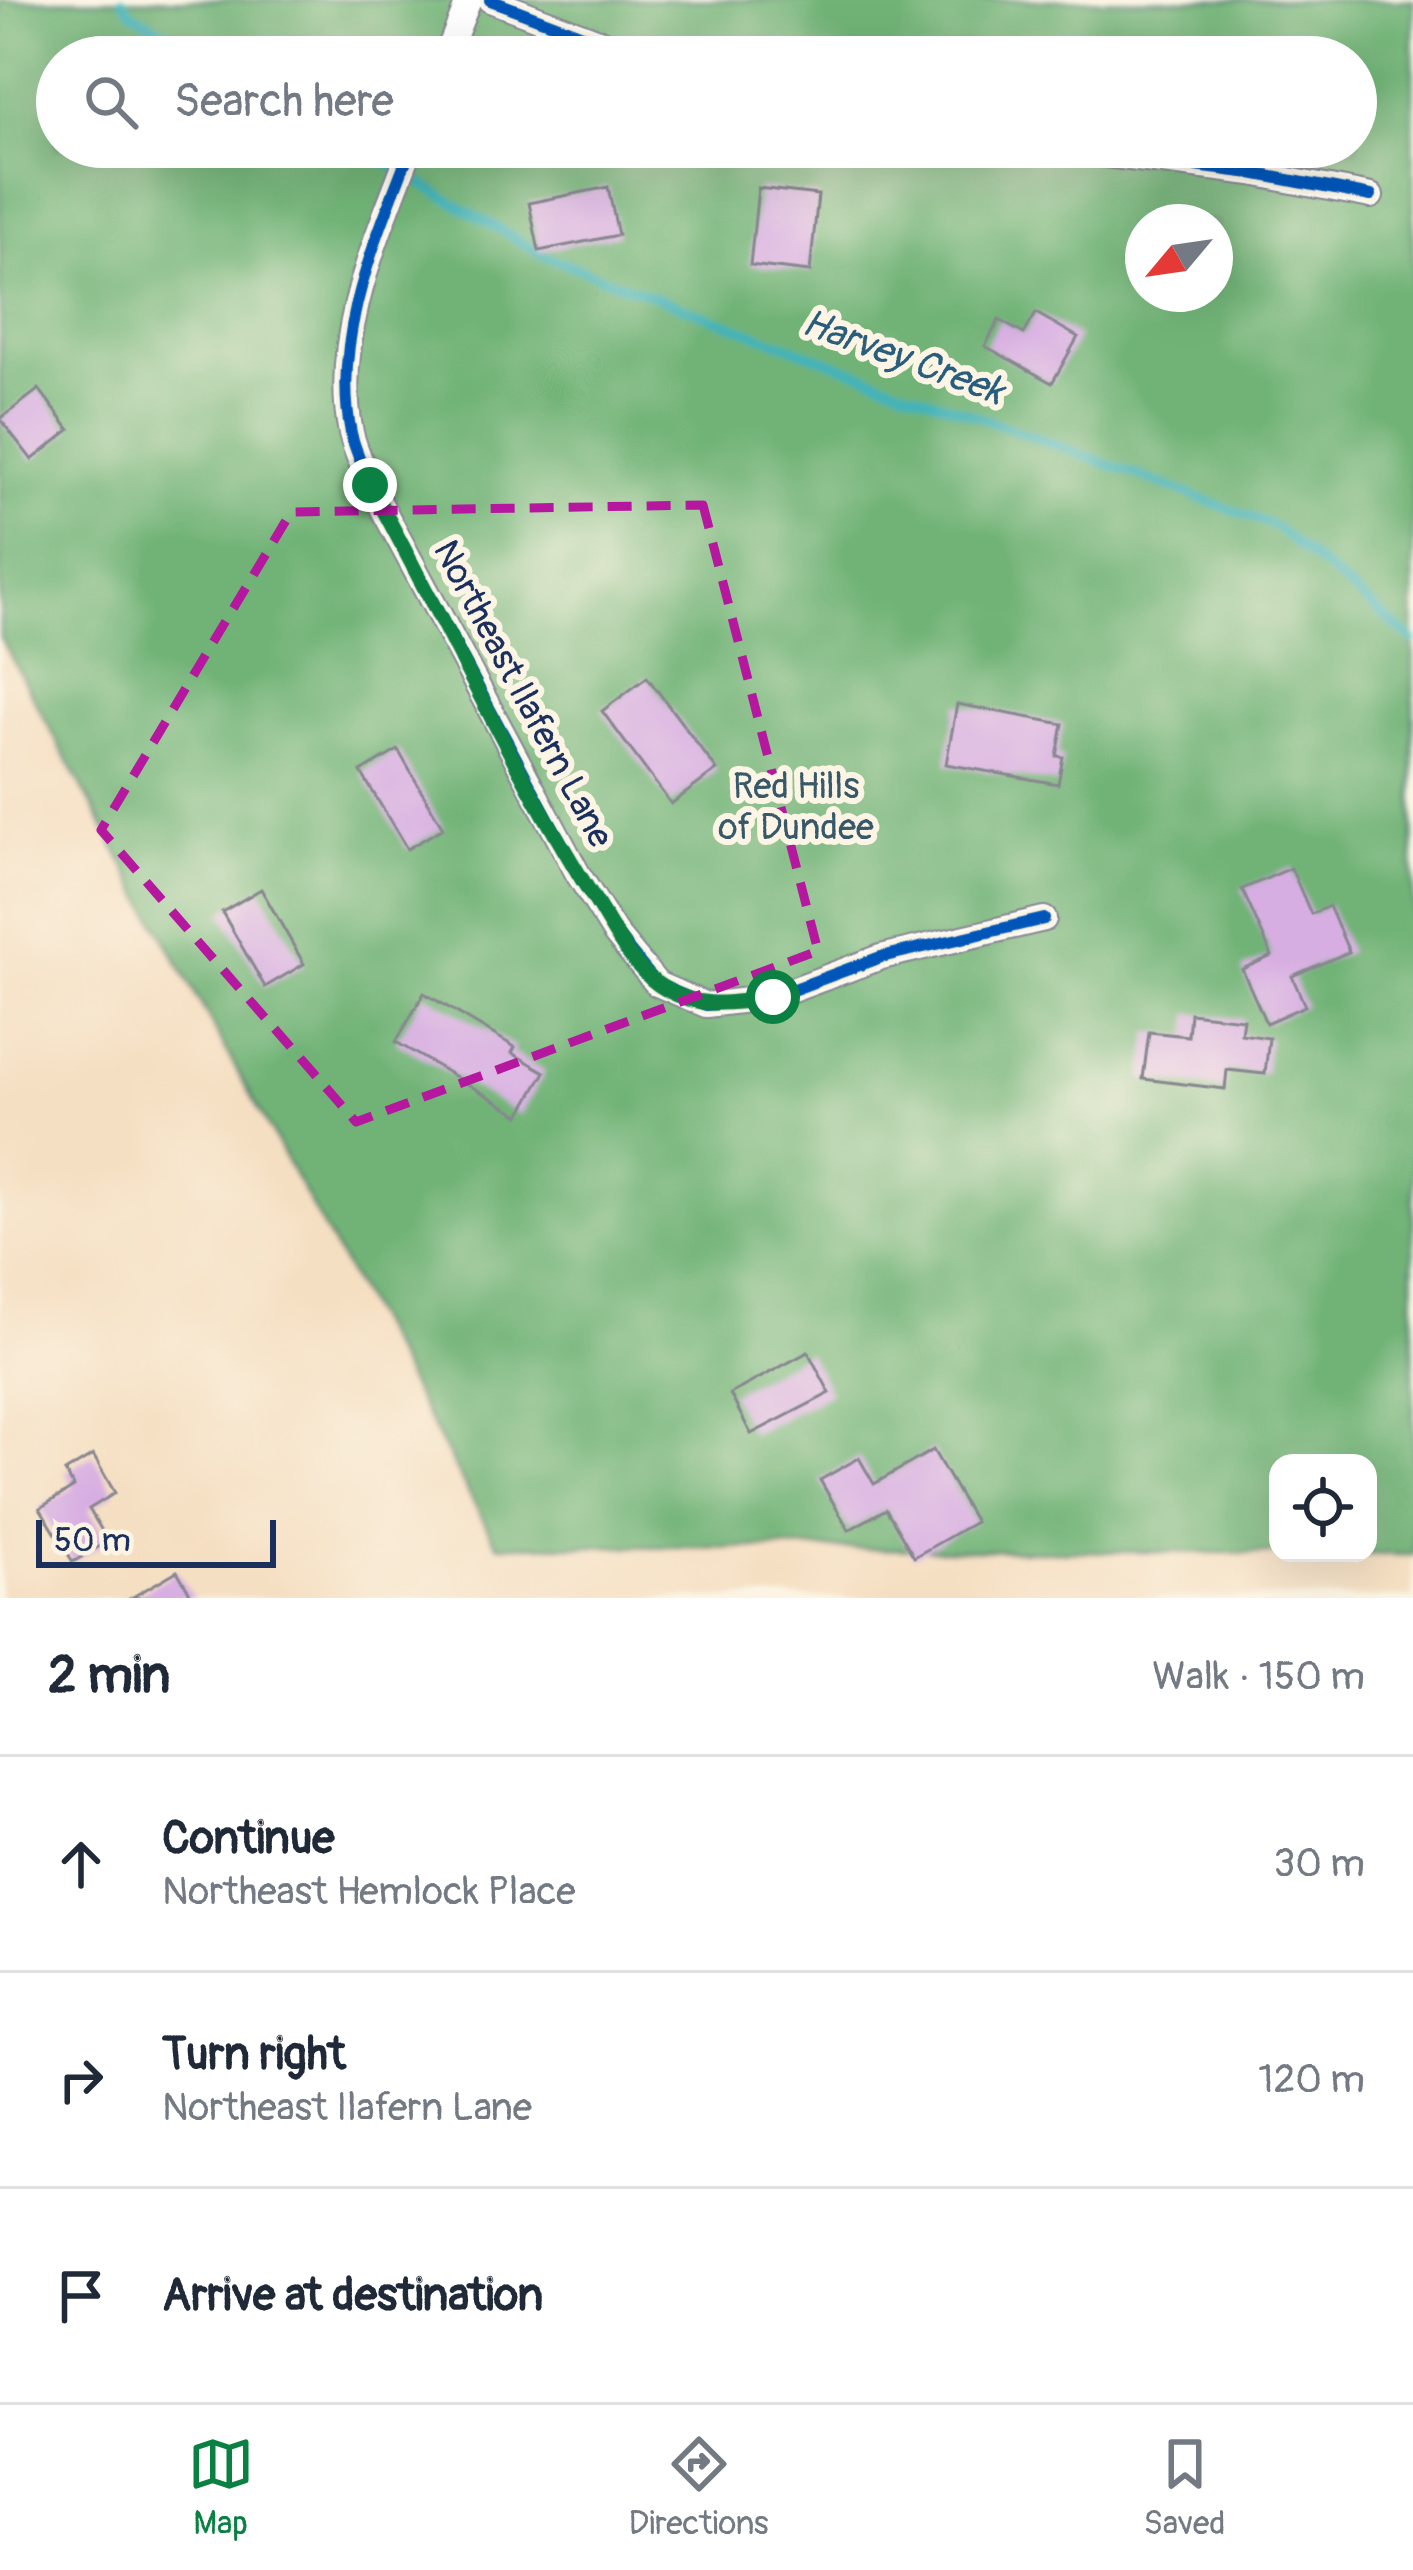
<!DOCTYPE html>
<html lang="en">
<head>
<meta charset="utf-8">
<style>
	:root { --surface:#fff; --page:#f2f2f3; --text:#1f2937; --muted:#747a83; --line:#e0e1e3; --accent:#0b8043 }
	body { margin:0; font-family:Pangolin,sans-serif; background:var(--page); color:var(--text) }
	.controls { position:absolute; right:36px; bottom:36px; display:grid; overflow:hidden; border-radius:24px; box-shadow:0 12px 48px #0002 }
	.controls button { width:108px; height:108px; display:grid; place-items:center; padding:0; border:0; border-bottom:3px solid var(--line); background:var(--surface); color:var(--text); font:60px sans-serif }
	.compass { position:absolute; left:1125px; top:204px; width:108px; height:108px; border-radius:50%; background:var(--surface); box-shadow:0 12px 48px #0002; rotate:241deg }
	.scale { position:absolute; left:36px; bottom:30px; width:240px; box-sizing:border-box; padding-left:12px; border:6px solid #1b2f5e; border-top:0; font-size:33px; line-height:42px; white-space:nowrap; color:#1b2f5e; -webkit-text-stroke:9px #fcf5e5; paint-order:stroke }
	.stop { position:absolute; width:36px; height:36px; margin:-27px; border:9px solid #0b8043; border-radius:50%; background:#fff }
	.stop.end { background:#0b8043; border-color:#fff; box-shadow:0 3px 12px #0008 }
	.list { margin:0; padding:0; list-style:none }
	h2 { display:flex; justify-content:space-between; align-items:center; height:156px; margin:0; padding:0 48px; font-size:51px }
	h2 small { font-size:39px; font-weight:400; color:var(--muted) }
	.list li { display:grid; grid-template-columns:78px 1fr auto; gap:36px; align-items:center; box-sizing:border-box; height:216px; padding:0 48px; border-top:3px solid var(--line) }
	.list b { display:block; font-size:45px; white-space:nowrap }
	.list p { margin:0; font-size:39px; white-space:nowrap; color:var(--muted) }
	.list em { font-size:39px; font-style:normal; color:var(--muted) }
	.icon { flex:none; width:66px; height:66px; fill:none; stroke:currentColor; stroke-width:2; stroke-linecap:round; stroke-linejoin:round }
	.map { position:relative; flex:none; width:1413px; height:1598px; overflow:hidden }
	.search { position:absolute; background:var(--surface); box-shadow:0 12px 48px #0002; left:36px; right:36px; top:36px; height:132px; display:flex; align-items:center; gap:30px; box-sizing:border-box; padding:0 42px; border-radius:66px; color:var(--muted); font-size:45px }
	.sheet { height:804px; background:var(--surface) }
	nav { display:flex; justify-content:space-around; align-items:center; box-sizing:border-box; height:168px; border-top:3px solid var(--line); background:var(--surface); font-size:33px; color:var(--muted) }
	nav a { display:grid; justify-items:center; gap:6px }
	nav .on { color:var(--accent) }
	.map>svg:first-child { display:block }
	.forest { fill:#71b377; stroke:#46716a; stroke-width:3; fill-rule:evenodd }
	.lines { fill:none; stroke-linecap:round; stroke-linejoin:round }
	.stream { stroke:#43b3ba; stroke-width:9 }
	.building { fill:#d7aee2 }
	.minor-casing { stroke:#888790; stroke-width:28 }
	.minor { stroke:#fff; stroke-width:24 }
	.cycleway-casing { stroke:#fcf5e5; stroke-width:20 }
	.cycleway { stroke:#0057b8; stroke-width:12 }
	.route { stroke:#0b8043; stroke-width:15 }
	.marked { fill:none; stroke:#b5179e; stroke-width:9; stroke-dasharray:24 15; stroke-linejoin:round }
	.labels { text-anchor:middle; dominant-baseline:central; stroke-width:12; stroke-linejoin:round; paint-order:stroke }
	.street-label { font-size:36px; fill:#1b2f5e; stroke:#fcf5e5 }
	.park-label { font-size:36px; fill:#375869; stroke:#fcf5e5 }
	.water-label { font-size:39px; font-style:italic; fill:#295d7e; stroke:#fcf5e5 }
</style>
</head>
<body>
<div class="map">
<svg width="1413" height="1598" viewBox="0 0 1413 1598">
	<rect width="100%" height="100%" fill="#fcf5e5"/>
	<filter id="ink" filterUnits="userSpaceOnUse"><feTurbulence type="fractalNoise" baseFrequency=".00833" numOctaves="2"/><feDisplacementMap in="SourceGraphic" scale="24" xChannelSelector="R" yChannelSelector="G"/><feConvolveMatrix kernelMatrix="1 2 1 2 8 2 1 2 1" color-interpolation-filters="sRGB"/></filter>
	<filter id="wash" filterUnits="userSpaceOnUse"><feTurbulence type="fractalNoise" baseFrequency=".004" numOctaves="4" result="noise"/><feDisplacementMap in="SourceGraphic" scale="48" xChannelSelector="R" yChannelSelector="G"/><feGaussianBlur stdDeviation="2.7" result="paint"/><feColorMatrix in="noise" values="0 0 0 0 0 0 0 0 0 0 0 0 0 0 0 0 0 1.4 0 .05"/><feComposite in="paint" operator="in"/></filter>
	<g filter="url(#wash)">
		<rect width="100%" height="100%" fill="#f5dfc2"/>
		<path class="forest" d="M0,0H1413V1555L497,1545L0,637ZM57,57H1356V147H57ZM1143,222H1215V294H1143ZM1278,1463H1368V1553H1278Z"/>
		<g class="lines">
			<g class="stream">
				<path d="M122,0L132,13L207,57"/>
				<path d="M359,147L545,256L1272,525L1413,640"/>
			</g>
		</g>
		<g id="blocks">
			<g class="building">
				<path d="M608,187L618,235L539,251L529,203Z"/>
				<path d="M758,188L818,195L810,272L750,265Z"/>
				<path d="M1036,313L1078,337L1052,383L985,346L999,320L1024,334Z"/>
				<path d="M39,389L70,430L32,460L0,419Z"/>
				<path d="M647,677L717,770L671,804L602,711Z"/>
				<path d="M957,704L1063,724L1057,756L1063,757L1058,784L946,764Z"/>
				<path d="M398,750L443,828L407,849L361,772Z"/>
				<path d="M1291,868L1311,914L1329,906L1349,952L1292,976L1305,1006L1266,1023L1242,969L1272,956L1242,889Z"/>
				<path d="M261,889L304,964L265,987L222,912Z"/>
				<path d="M424,993L515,1047L512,1053L545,1072L520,1115L396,1042Z"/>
				<path d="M1190,1013L1243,1019L1241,1034L1269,1038L1265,1074L1227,1070L1225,1089L1143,1079L1149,1032L1188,1036Z"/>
				<path d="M808,1352L830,1393L751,1434L730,1394Z"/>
				<path d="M933,1450L975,1522L914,1557L886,1509L849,1530L820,1480L859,1458L874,1484Z"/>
				<path d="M93,1455L115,1493L89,1509L108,1541L73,1562L40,1508L74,1487L65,1472Z"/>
				<path d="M177,1571L193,1598H131Z"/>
			</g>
		</g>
	</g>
	<g filter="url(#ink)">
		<use href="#blocks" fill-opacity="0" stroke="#888790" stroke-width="3"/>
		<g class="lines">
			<defs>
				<g id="minor">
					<path d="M490,0L641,57"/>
					<path d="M446,57L469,0"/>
					<path d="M411,147C378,235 331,337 351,433C355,451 364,468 370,485L578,874L615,933L657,984L706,1005L773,997L881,957L1044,919"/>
					<path d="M1041,147L1252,173L1371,196"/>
				</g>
			</defs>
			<use href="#minor" class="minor-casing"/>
			<use href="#minor" class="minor"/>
			<defs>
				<g id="cycleway">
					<path d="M490,0L641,57"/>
					<path d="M411,147C378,235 331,337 351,433C355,451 364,468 370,485L578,874L615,933L657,984L706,1005L773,997L881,957L1044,919"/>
					<path d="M1041,147L1252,173L1371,196"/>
				</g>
			</defs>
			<use href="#cycleway" class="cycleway-casing"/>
			<use href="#cycleway" class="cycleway"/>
		</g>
	</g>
	<g class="lines" filter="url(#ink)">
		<path class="route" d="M370,485C445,622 510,765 593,897C611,926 630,965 659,985C696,1010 730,1004 773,997"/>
	</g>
	<path class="marked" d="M703,505L818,951L356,1122L101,830L291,512Z"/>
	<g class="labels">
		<g class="street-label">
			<text transform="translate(523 694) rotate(62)">Northeast Ilafern Lane</text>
		</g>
		<g class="park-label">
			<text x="796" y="786">Red Hills<tspan x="796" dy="41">of Dundee</tspan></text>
		</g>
		<g class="water-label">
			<text transform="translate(903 357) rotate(20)">Harvey Creek</text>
		</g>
	</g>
</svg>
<div class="controls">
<button><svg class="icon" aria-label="locate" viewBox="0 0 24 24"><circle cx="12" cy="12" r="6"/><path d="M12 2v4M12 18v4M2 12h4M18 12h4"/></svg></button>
</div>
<svg class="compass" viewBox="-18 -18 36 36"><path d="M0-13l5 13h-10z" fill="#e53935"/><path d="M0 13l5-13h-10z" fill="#747a83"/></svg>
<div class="scale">50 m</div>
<div class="stop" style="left:773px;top:997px"></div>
<div class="stop end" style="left:370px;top:485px"></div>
<div class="search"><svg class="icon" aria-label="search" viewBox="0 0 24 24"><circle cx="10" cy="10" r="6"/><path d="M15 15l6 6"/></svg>Search here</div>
</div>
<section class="sheet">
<h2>2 min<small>Walk · 150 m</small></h2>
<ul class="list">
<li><svg class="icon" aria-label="ahead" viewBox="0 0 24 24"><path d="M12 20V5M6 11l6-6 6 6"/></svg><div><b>Continue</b><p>Northeast Hemlock Place</p></div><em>30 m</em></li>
<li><svg class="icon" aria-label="right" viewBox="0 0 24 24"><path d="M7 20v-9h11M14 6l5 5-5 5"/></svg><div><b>Turn right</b><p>Northeast Ilafern Lane</p></div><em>120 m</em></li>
<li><svg class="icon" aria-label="arrive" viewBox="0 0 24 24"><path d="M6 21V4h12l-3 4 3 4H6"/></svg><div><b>Arrive at destination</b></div></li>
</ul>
</section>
<nav>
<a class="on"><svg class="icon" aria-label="map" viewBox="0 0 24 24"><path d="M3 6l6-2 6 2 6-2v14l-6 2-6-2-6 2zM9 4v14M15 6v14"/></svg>Map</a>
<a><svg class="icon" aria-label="directions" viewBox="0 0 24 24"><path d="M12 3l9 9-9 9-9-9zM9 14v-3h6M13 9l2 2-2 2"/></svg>Directions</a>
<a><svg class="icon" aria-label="saved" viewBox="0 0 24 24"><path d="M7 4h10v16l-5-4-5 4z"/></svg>Saved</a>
</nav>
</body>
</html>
